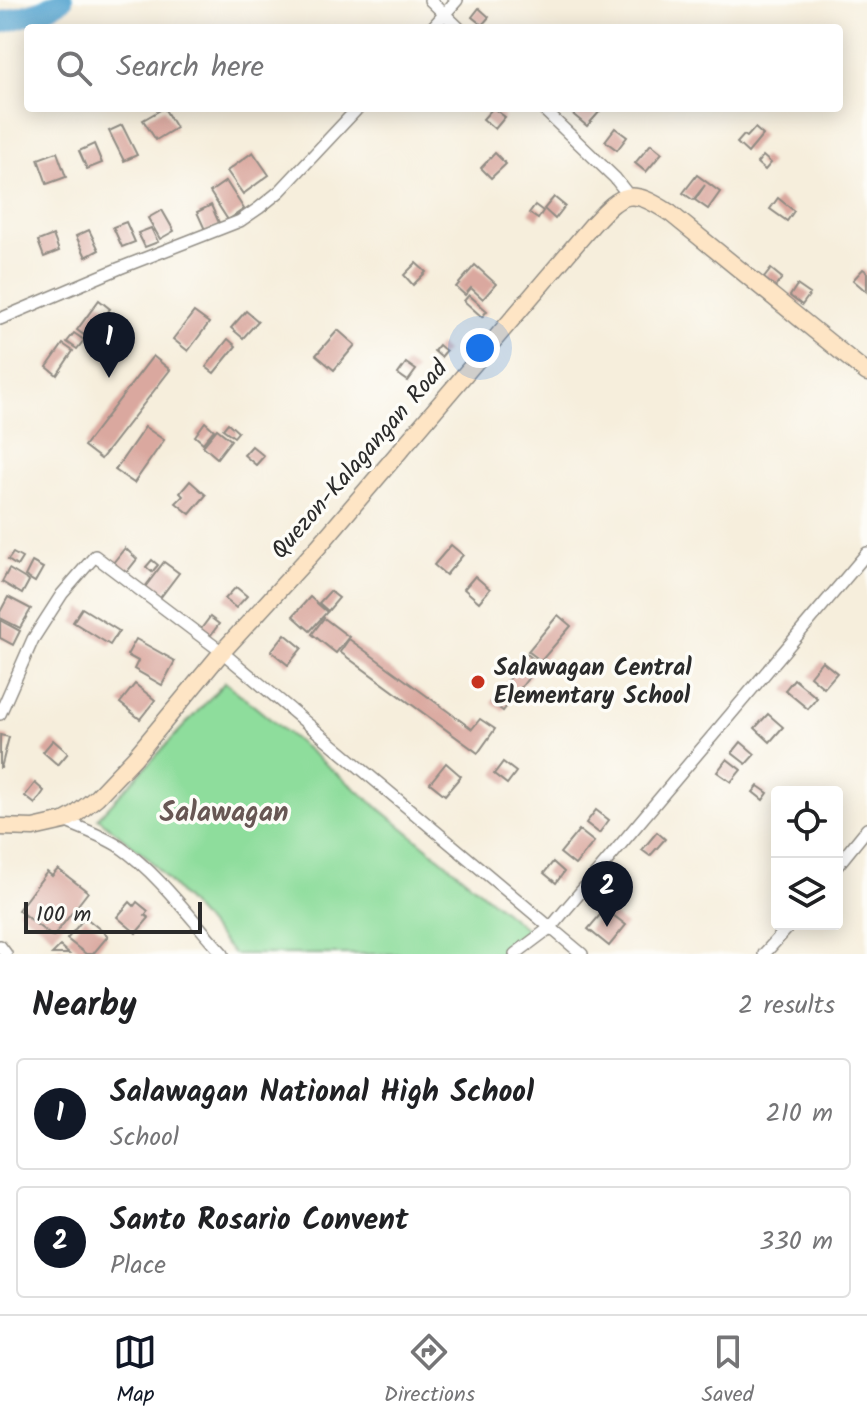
<!DOCTYPE html>
<html lang="en">
<head>
<meta charset="utf-8">
<style>
	:root { --surface:#fff; --page:#f6f6f6; --text:#202124; --muted:#757577; --line:#e0e0e0; --accent:#111827 }
	body { margin:0; font-family:Kalam,sans-serif; background:var(--page); color:var(--text) }
	.controls { position:absolute; right:24px; bottom:24px; display:grid; overflow:hidden; border-radius:8px; box-shadow:0 4px 20px #0003 }
	.controls button { width:72px; height:72px; display:grid; place-items:center; padding:0; border:0; border-bottom:2px solid var(--line); background:var(--surface); color:var(--text); font:40px sans-serif }
	.scale { position:absolute; left:24px; bottom:20px; width:178px; box-sizing:border-box; padding-left:8px; border:4px solid #2b2b2b; border-top:0; font-size:22px; line-height:28px; white-space:nowrap; color:#2b2b2b; -webkit-text-stroke:6px #fdfcf7; paint-order:stroke }
	.you { position:absolute; left:480px; top:348px; width:28px; height:28px; margin:-20px; border:6px solid #fff; border-radius:50%; background:#1a73e8; box-shadow:0 0 0 12px #1a73e833 }
	.badge { display:grid; place-items:center; width:52px; height:52px; border-radius:50%; background:var(--accent); color:#fff; font-size:26px; font-weight:700 }
	.pin { position:absolute; translate:-50% -66px; filter:drop-shadow(0 2px 4px #0008) }
	.pin::after { content:''; position:absolute; top:42px; width:28px; height:24px; background:inherit; clip-path:polygon(0 0,100% 0,50% 100%) }
	.list { margin:0; padding:0; list-style:none }
	h2 { display:flex; justify-content:space-between; align-items:center; height:104px; margin:0; padding:0 32px; font-size:34px }
	h2 small { font-size:26px; font-weight:400; color:var(--muted) }
	.list li { display:grid; grid-template-columns:52px 1fr auto; gap:24px; align-items:center; box-sizing:border-box; height:112px; margin:0 16px 16px; padding:0 16px; border:2px solid var(--line); border-radius:8px }
	.list b { display:block; font-size:30px; white-space:nowrap }
	.list p { margin:0; font-size:26px; white-space:nowrap; color:var(--muted) }
	.list em { font-size:26px; font-style:normal; color:var(--muted) }
	.icon { flex:none; width:44px; height:44px; fill:none; stroke:currentColor; stroke-width:2; stroke-linecap:round; stroke-linejoin:round }
	.map { position:relative; flex:none; width:867px; height:954px; overflow:hidden }
	.search { position:absolute; background:var(--surface); box-shadow:0 4px 20px #0003; left:24px; right:24px; top:24px; height:88px; display:flex; align-items:center; gap:20px; box-sizing:border-box; padding:0 28px; border-radius:8px; color:var(--muted); font-size:30px }
	.sheet { height:360px; background:var(--surface) }
	nav { display:flex; justify-content:space-around; align-items:center; box-sizing:border-box; height:112px; border-top:2px solid var(--line); background:var(--surface); font-size:22px; color:var(--muted) }
	nav a { display:grid; justify-items:center; gap:4px }
	nav .on { color:var(--accent) }
	.map>svg:first-child { display:block }
	.green { fill:#8edd9c; stroke:#5c8464; stroke-width:2 }
	.lines { fill:none; stroke-linecap:round; stroke-linejoin:round }
	.river { stroke:#57a5d0; stroke-width:22 }
	.building { fill:#daa89f }
	.minor-casing { stroke:#908c84; stroke-width:14 }
	.secondary-casing { stroke:#908c84; stroke-width:19 }
	.minor { stroke:#fff; stroke-width:11 }
	.secondary { stroke:#fee5c5; stroke-width:16 }
	.poi-dot { fill:#c8321e; stroke:#fdfcf7; stroke-width:3 }
	.labels { text-anchor:middle; dominant-baseline:central; stroke-width:7; stroke-linejoin:round; paint-order:stroke }
	.street-label { font-size:24px; fill:#2b2b2b; stroke:#fdfcf7 }
	.poi-label { font-size:24px; font-weight:bold; fill:#2b2b2b; stroke:#fdfcf7; text-anchor:start }
	.quarter-label { font-size:28px; font-weight:bold; fill:#685754; stroke:#fdfcf7 }
</style>
</head>
<body>
<div class="map">
<svg width="867" height="954" viewBox="0 0 867 954">
	<rect width="100%" height="100%" fill="#fdfcf7"/>
	<filter id="ink" filterUnits="userSpaceOnUse"><feTurbulence type="fractalNoise" baseFrequency=".0125" numOctaves="2"/><feDisplacementMap in="SourceGraphic" scale="16" xChannelSelector="R" yChannelSelector="G"/><feConvolveMatrix kernelMatrix="1 2 1 2 8 2 1 2 1" color-interpolation-filters="sRGB"/></filter>
	<filter id="wash" filterUnits="userSpaceOnUse"><feTurbulence type="fractalNoise" baseFrequency=".006" numOctaves="4" result="noise"/><feDisplacementMap in="SourceGraphic" scale="32" xChannelSelector="R" yChannelSelector="G"/><feGaussianBlur stdDeviation="1.8" result="paint"/><feColorMatrix in="noise" values="0 0 0 0 0 0 0 0 0 0 0 0 0 0 0 0 0 1.4 0 .05"/><feComposite in="paint" operator="in"/></filter>
	<g filter="url(#wash)">
		<rect width="100%" height="100%" fill="#f6eedc"/>
		<path class="green" d="M225,682L530,932L515,946L502,954H234L147,857L98,818Z"/>
		<g class="lines">
			<path class="river" d="M0,23L44,10L62,0"/>
		</g>
		<g id="blocks">
			<g class="building">
				<path d="M479,8L489,17L482,25L472,17Z"/>
				<path d="M164,108L176,128L156,140L143,120Z"/>
				<path d="M493,108L505,117L495,129L483,119Z"/>
				<path d="M572,108H600L601,110L587,126L569,111Z"/>
				<path d="M122,125L137,155L124,161L109,131Z"/>
				<path d="M615,128L627,137L617,150L605,141Z"/>
				<path d="M755,128L763,135L748,153L737,143L744,135L747,137Z"/>
				<path d="M94,144L102,163L87,169L79,151Z"/>
				<path d="M651,144L662,153L646,172L635,163Z"/>
				<path d="M57,152L66,177L47,184L38,159Z"/>
				<path d="M253,152L269,175L243,194L227,171Z"/>
				<path d="M495,153L506,164L491,178L481,168Z"/>
				<path d="M763,156L771,163L765,170L757,163Z"/>
				<path d="M697,175L720,192L708,209L695,200L705,185L693,200L683,193Z"/>
				<path d="M226,181L244,209L228,220L210,192Z"/>
				<path d="M554,197L565,206L555,219L544,209Z"/>
				<path d="M778,198L794,211L787,221L770,209Z"/>
				<path d="M211,205L220,225L206,232L197,212Z"/>
				<path d="M535,205L543,211L538,219L529,213Z"/>
				<path d="M162,210L174,231L160,239L148,218Z"/>
				<path d="M126,222L135,242L122,247L113,227Z"/>
				<path d="M151,228L158,242L145,247L138,233Z"/>
				<path d="M89,230L99,250L86,257L76,236Z"/>
				<path d="M53,235L59,251L44,257L38,241Z"/>
				<path d="M416,263L426,272L413,285L404,275Z"/>
				<path d="M475,265L496,284L483,299L471,288L465,295L456,287Z"/>
				<path d="M771,269L782,278L775,287L764,278Z"/>
				<path d="M863,269L867,272V292L853,280Z"/>
				<path d="M797,285L810,294L802,305L790,296Z"/>
				<path d="M469,295L487,311L482,317L464,301Z"/>
				<path d="M99,300L110,309L88,338L77,330Z"/>
				<path d="M246,311L258,321L243,338L231,328Z"/>
				<path d="M194,312L209,323L188,351L173,339Z"/>
				<path d="M338,330L355,345L334,370L316,355Z"/>
				<path d="M74,333L84,340L77,349L67,342Z"/>
				<path d="M228,339L236,346L214,373L206,367Z"/>
				<path d="M63,344L73,351L57,375L47,367Z"/>
				<path d="M439,345L446,351L441,357L434,351Z"/>
				<path d="M153,356L170,370L101,459L84,446Z"/>
				<path d="M406,363L416,370L408,381L398,374Z"/>
				<path d="M205,422L214,430L203,443L195,436Z"/>
				<path d="M228,423L238,432L234,437L223,429Z"/>
				<path d="M145,427L164,440L134,483L115,470Z"/>
				<path d="M217,429L231,440L217,458L203,446Z"/>
				<path d="M252,446L264,456L256,465L244,455Z"/>
				<path d="M190,481L206,495L190,514L176,503L183,496L180,493Z"/>
				<path d="M451,545L463,555L446,575L434,565Z"/>
				<path d="M125,548L137,559L126,573L113,563Z"/>
				<path d="M13,553L22,558L17,566L8,560Z"/>
				<path d="M152,560L158,565L152,572L146,567Z"/>
				<path d="M32,562L43,568L35,582L25,576Z"/>
				<path d="M164,562L179,573L160,598L145,587Z"/>
				<path d="M9,569L29,581L22,594L2,582Z"/>
				<path d="M475,576L490,589L479,602L464,589Z"/>
				<path d="M236,587L247,596L236,608L225,599Z"/>
				<path d="M330,591L339,598L328,611L319,603Z"/>
				<path d="M8,597L31,609L20,628L0,618V612Z"/>
				<path d="M310,597L327,612L310,631L293,616Z"/>
				<path d="M82,608L119,631L110,645L73,622Z"/>
				<path d="M558,615L571,626L541,661L528,651Z"/>
				<path d="M210,617L219,624L210,636L201,629Z"/>
				<path d="M324,618L349,637L336,653L312,634Z"/>
				<path d="M0,620L20,631L13,645L0,638Z"/>
				<path d="M285,634L302,648L288,665L271,651Z"/>
				<path d="M136,639L175,661L162,685L134,669L138,661L127,655Z"/>
				<path d="M349,639L472,729L480,719L495,729L478,753L340,652Z"/>
				<path d="M527,654L539,664L503,711L491,702Z"/>
				<path d="M822,661L837,673L824,688L810,676Z"/>
				<path d="M794,679L817,698L808,709L785,690Z"/>
				<path d="M135,684L155,700L140,719L120,703Z"/>
				<path d="M768,714L783,727L770,742L755,728Z"/>
				<path d="M0,735L9,737L1,768H0Z"/>
				<path d="M53,740L68,753L58,765L43,752Z"/>
				<path d="M741,742L755,754L746,764L732,753Z"/>
				<path d="M727,759L741,770L731,782L717,772Z"/>
				<path d="M503,762L516,772L507,784L494,774Z"/>
				<path d="M446,763L461,776L445,795L430,783Z"/>
				<path d="M35,783L44,791L35,804L25,796Z"/>
				<path d="M758,786L768,793L763,800L753,792Z"/>
				<path d="M596,810L609,820L599,833L586,823Z"/>
				<path d="M579,830L594,842L575,865L560,853Z"/>
				<path d="M657,832L665,839L650,856L642,850Z"/>
				<path d="M553,862L564,872L556,883L544,873Z"/>
				<path d="M58,869L88,892L53,937L18,910L47,872L52,876Z"/>
				<path d="M130,902L134,906L137,902L148,911L145,915L149,918L136,933L117,917Z"/>
				<path d="M605,909L626,925L609,946L588,929Z"/>
				<path d="M85,917L108,936L93,954H86L67,939Z"/>
				<path d="M60,946L69,954H52Z"/>
			</g>
		</g>
	</g>
	<g filter="url(#ink)">
		<use href="#blocks" fill-opacity="0" stroke="#908c84" stroke-width="2"/>
		<g class="lines">
			<defs>
				<g id="minor">
					<path d="M430,0L459,28"/>
					<path d="M432,28L457,0"/>
					<path d="M542,108L615,178L629,196"/>
					<path d="M0,319L120,268L240,221L259,208L280,191L358,108"/>
					<path d="M0,714L33,639L62,594L95,556L222,652L582,954"/>
					<path d="M64,821C83,829 103,836 120,847C159,874 191,919 223,954"/>
					<path d="M837,866L867,829"/>
					<path d="M0,946L6,954"/>
					<path d="M515,954L551,927L867,553"/>
					<path d="M764,954L791,924"/>
				</g>
				<path id="secondary" d="M0,827L33,828L64,821L75,815L97,797L135,757L222,652L318,547L593,224C623,191 631,188 670,213L867,373"/>
			</defs>
			<use href="#minor" class="minor-casing"/>
			<use href="#secondary" class="secondary-casing"/>
			<use href="#minor" class="minor"/>
			<use href="#secondary" class="secondary"/>
		</g>
	</g>
	<circle class="poi-dot" cx="478" cy="682" r="8"/>
	<g class="labels">
		<g class="street-label">
			<text transform="translate(360 460) rotate(-49)">Quezon-Kalagangan Road</text>
		</g>
		<g class="poi-label">
			<text x="494" y="668">Salawagan Central<tspan x="494" dy="28">Elementary School</tspan></text>
		</g>
		<g class="quarter-label">
			<text x="224" y="813">Salawagan</text>
		</g>
	</g>
</svg>
<div class="controls">
<button><svg class="icon" aria-label="locate" viewBox="0 0 24 24"><circle cx="12" cy="12" r="6"/><path d="M12 2v4M12 18v4M2 12h4M18 12h4"/></svg></button>
<button><svg class="icon" aria-label="layers" viewBox="0 0 24 24"><path d="M12 4l9 5-9 5-9-5zM3 14l9 5 9-5"/></svg></button>
</div>
<div class="scale">100 m</div>
<div class="you"></div>
<div class="pin badge" style="left:109px;top:378px">1</div>
<div class="pin badge" style="left:607px;top:927px">2</div>
<div class="search"><svg class="icon" aria-label="search" viewBox="0 0 24 24"><circle cx="10" cy="10" r="6"/><path d="M15 15l6 6"/></svg>Search here</div>
</div>
<section class="sheet">
<h2>Nearby<small>2 results</small></h2>
<ul class="list">
<li><span class="badge">1</span><div><b>Salawagan National High School</b><p>School</p></div><em>210 m</em></li>
<li><span class="badge">2</span><div><b>Santo Rosario Convent</b><p>Place</p></div><em>330 m</em></li>
</ul>
</section>
<nav>
<a class="on"><svg class="icon" aria-label="map" viewBox="0 0 24 24"><path d="M3 6l6-2 6 2 6-2v14l-6 2-6-2-6 2zM9 4v14M15 6v14"/></svg>Map</a>
<a><svg class="icon" aria-label="directions" viewBox="0 0 24 24"><path d="M12 3l9 9-9 9-9-9zM9 14v-3h6M13 9l2 2-2 2"/></svg>Directions</a>
<a><svg class="icon" aria-label="saved" viewBox="0 0 24 24"><path d="M7 4h10v16l-5-4-5 4z"/></svg>Saved</a>
</nav>
</body>
</html>
